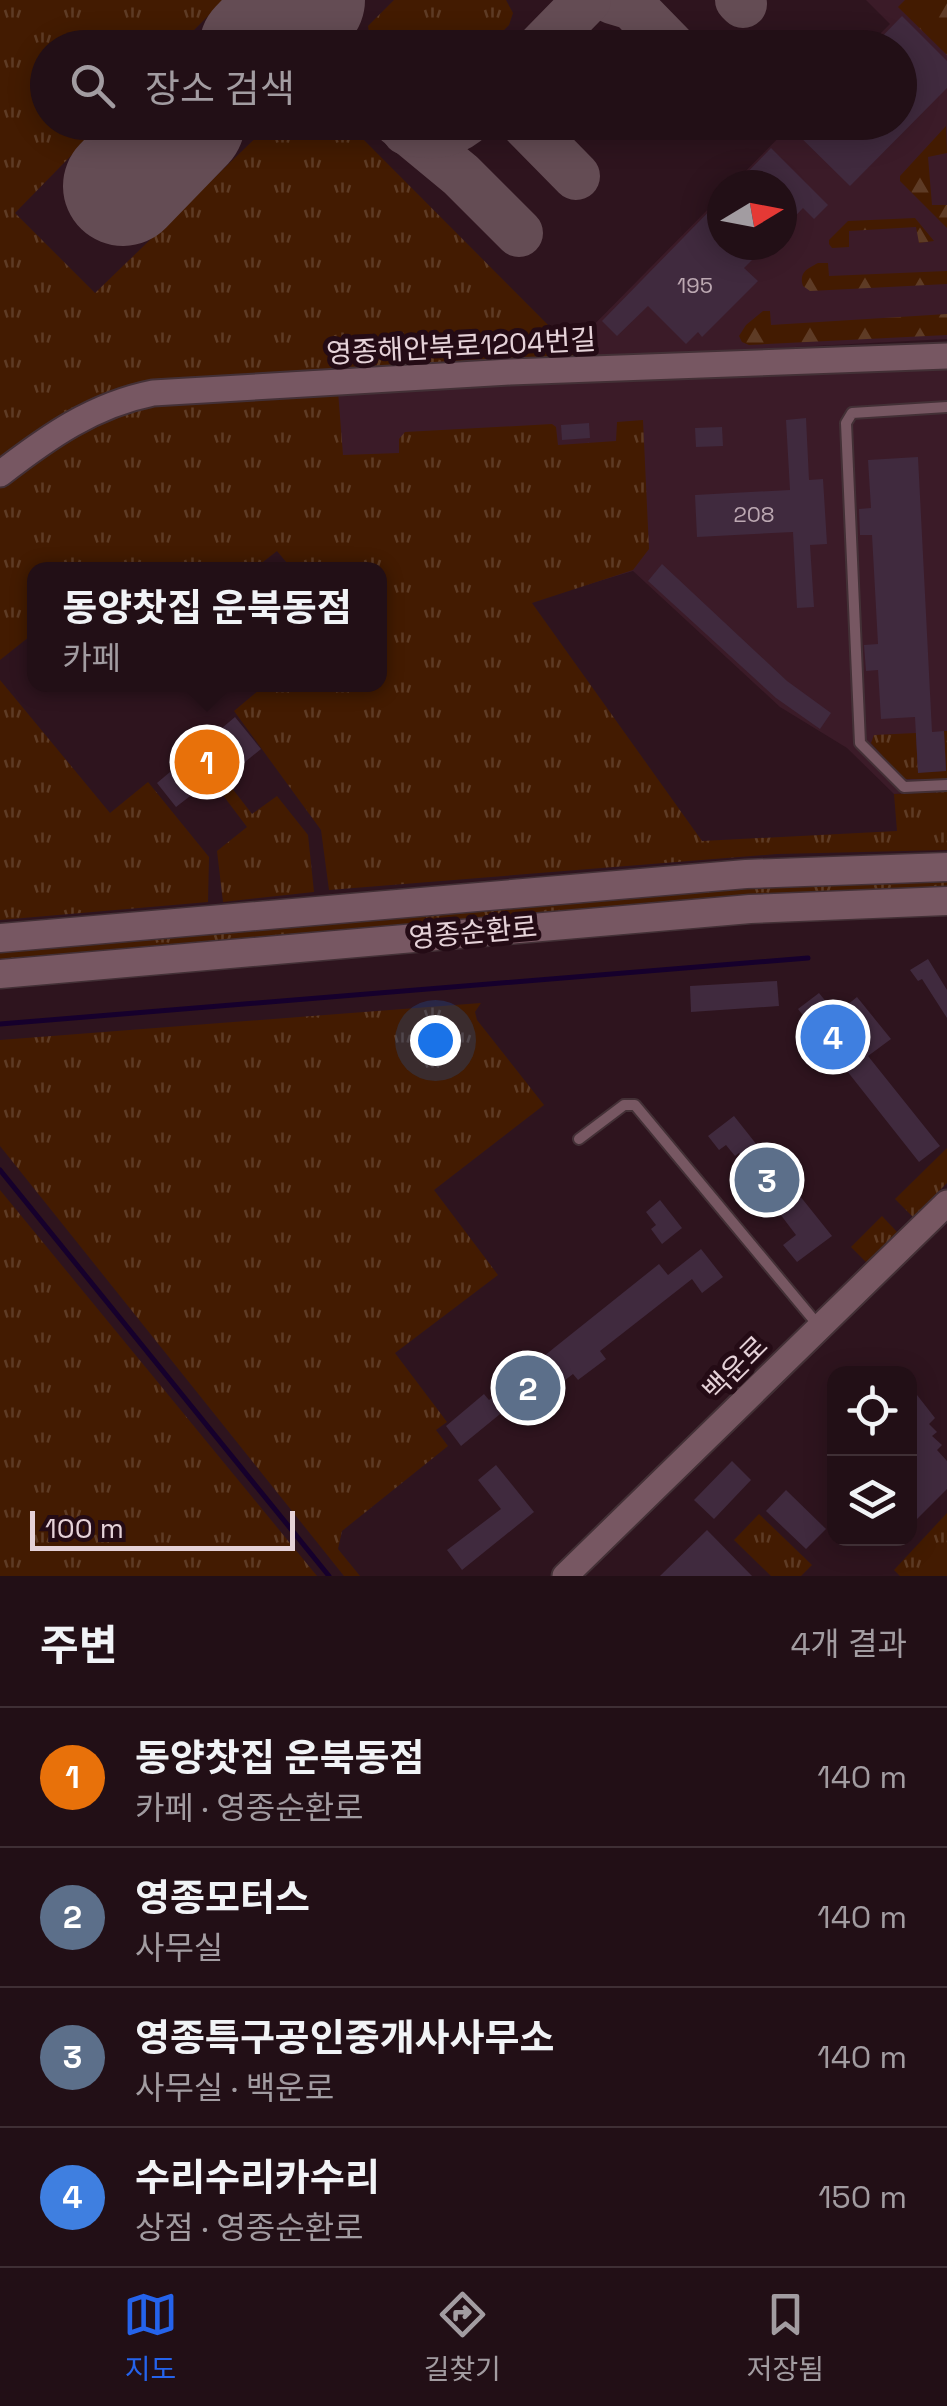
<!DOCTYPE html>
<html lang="ko">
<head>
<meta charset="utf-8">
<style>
	:root { --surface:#220f16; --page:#2a181f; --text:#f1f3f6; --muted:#a29ca1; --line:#3f2f35; --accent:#2563eb }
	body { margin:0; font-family:"Space Grotesk","Noto Sans KR",sans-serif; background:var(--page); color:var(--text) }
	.controls { position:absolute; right:30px; bottom:30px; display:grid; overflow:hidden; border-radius:20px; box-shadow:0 5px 25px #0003 }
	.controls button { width:90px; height:90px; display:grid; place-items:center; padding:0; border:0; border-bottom:2px solid var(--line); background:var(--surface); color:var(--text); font:50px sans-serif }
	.compass { position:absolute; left:707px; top:170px; width:90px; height:90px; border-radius:50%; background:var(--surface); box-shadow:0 5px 25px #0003; rotate:80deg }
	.scale { position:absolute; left:30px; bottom:25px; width:265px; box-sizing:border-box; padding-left:10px; border:5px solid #e5d2d8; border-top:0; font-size:28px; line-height:35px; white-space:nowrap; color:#e5d2d8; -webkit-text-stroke:8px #240b15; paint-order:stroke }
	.you { position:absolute; left:435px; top:1040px; width:35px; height:35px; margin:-25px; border:8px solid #fff; border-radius:50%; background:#1a73e8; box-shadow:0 0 0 15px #1a73e833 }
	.badge { display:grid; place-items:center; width:65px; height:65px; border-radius:50%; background:var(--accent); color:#fff; font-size:32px; font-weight:700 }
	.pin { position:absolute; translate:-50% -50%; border:5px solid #fff; box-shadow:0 2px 10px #0006 }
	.popup { position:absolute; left:27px; top:562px; width:360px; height:130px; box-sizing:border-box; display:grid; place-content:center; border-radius:20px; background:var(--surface); filter:drop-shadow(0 2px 8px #0005); font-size:32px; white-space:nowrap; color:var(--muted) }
	.popup b { font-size:38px; color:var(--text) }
	.popup::after { content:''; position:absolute; left:50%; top:100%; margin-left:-20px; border:20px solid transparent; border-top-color:var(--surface) }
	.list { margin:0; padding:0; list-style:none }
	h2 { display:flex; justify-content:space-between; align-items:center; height:130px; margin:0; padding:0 40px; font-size:42px }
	h2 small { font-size:32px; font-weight:400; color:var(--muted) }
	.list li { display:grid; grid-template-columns:65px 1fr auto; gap:30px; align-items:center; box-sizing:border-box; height:140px; padding:0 40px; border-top:2px solid var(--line) }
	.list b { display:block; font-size:38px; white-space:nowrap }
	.list p { margin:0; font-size:32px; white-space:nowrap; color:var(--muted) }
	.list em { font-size:32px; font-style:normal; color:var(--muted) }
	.icon { flex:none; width:55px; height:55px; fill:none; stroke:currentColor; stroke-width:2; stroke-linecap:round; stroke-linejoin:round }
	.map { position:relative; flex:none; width:947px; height:1576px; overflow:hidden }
	.search { position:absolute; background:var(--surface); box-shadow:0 5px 25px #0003; left:30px; right:30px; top:30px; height:110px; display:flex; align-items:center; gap:25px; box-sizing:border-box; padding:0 35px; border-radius:55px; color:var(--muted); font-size:38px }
	.sheet { height:690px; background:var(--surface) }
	nav { display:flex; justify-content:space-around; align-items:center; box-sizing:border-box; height:140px; border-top:2px solid var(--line); background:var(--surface); font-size:28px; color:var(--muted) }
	nav a { display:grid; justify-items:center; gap:5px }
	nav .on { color:var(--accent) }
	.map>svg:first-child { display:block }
	.built { fill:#3b1b28 }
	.grass { fill:url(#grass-tufts) }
	.forest { fill:url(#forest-firs) }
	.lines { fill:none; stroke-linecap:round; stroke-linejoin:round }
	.stream { stroke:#16002c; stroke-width:5 }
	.taxiway { stroke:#644c54; stroke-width:48 }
	.runway { stroke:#644c54; stroke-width:120 }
	.building { fill:#402a3e }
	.service-casing { stroke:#433036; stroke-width:14 }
	.tertiary-casing { stroke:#433036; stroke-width:29 }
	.secondary-casing { stroke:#433036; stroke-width:31 }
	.service { stroke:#775762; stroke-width:10 }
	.tertiary { stroke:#775762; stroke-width:25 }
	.secondary { stroke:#775762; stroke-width:28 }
	.labels { text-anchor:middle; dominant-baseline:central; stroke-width:10; stroke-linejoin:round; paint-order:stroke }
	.number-label { font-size:22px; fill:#bca8b2 }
	.street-label { font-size:28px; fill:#e5d2d8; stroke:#240b15 }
</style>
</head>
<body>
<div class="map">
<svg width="947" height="1576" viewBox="0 0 947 1576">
	<defs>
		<pattern id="grass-tufts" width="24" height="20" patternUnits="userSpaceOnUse" patternTransform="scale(2.5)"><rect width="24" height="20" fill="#431b01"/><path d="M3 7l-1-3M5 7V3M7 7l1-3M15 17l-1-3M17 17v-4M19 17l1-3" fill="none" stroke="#5e3b25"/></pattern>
		<pattern id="forest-firs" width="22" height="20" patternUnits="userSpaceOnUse" patternTransform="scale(2.5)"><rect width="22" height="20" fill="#431b01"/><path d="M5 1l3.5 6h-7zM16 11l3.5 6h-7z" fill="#5e3b25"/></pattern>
	</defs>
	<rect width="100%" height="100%" fill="#2e141e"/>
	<g class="built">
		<path d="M866,0H947V339L588,358L571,348L722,195V245H782V185H732L793,123L900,122V48L867,47L890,24Z"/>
		<path d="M947,367V792L894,794L847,748L780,707L633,571L512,607L118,408L366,390Z"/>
	</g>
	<g class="grass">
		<path d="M0,0H224L177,47L48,48V122L103,123L15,213L95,293L271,123H347L571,348L587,358L192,379L0,463Z"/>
		<path d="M394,0H506L513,13L509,25L487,47H377L370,40L368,26Z"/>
		<path d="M338,391L343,455L399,453V439L405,432L552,424L556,427L558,445L616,441L617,422L643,420L649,549L633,570L532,603L702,841L897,831L894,794L947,792V850L777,854L329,890L321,830L234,711L265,685L380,684V570L292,569L277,551L254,569L34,570V633L0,660V482L118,408Z"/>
		<path d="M0,680L110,813L148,782L209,857L208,902L0,920Z"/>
		<path d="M944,731H947V779H903L871,743L874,735L916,733L918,772L946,771Z"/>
		<path d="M228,783L252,814L277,796L308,835L314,892L223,902L217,851L247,827L219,790Z"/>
		<path d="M947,875V893L0,966V946L548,898Z"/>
		<path d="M481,1003L475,1012L477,1020L544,1105L434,1190L498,1275L395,1353L447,1422L436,1430L448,1446L342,1531L338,1549L360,1576H344L0,1146V1040Z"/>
		<path d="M947,1148V1183L913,1217L895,1199Z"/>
		<path d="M0,1190L317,1576H0Z"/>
		<path d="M882,1216L898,1233L867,1263L851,1247Z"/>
		<path d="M947,1513V1576H900L894,1570Z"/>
		<path d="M759,1514L812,1565L801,1576H771L734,1540Z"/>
	</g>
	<g class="forest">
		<path d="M905,0H947V55L898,7Z"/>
		<path d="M946,126L947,153L928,157L932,205H947V228L900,181V176Z"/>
		<path d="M915,218L934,241L919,243L916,227L849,231V247L832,248L829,244V240L848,221Z"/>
		<path d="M818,263H828L829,276L947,271V284L810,291L803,286C799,272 807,269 818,263Z"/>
		<path d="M763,311H770L771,325L947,314V335L749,345L742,342L739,336L746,325Z"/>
	</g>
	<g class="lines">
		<g class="stream">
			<path d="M0,1024L808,958"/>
			<path d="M0,1170L329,1576"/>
		</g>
		<g class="taxiway">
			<path d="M612,0L632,6L673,48"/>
			<path d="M739,0L743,4"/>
			<path d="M288,18L319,48"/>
			<path d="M540,48L587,0"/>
			<path d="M397,122L461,175L519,233"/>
			<path d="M523,122L576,176"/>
			<path d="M406,131C429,136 447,137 466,122"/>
		</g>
		<g class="runway">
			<path d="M259,48L305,0"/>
			<path d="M123,186L185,122"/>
		</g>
	</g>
	<g class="building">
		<path d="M902,16L947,61V88L850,186L785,122H900V48H871Z"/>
		<path d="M771,148L828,205L814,219L803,208L782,230V185H735Z"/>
		<path d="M722,198V245H767L744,268L758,281L702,337L698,332L686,344L648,306L617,336L602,321Z"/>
		<path d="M806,418L809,480L823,479L827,544L810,545L814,607L797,608L793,532L697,537L695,495L790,490L786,420Z"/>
		<path d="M589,423L590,438L562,440L561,425Z"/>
		<path d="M722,427L723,446L696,447L695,428Z"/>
		<path d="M918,457L932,732L944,731L946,771L918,773L915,717L881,719L878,670L866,671L864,645L878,644L872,535H860L859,509L871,508L868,460Z"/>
		<path d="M662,564L787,681L831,713L820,729L776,698L648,581Z"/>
		<path d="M235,717L261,749L239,767L237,764L231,768L229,766L176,807L157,783Z"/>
		<path d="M928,959L947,990V1018L922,979L918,981L910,970Z"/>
		<path d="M777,981L779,1006L691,1012L690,986Z"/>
		<path d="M819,993L836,1014L857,997L891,1039L868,1056L940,1146L919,1162L798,1009Z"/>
		<path d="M734,1116L757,1145L742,1157L739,1153L735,1156L726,1145L719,1150L708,1136Z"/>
		<path d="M776,1166L832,1236L797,1262L783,1245L796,1235L755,1181Z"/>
		<path d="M660,1200L682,1228L662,1244L651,1229L656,1225L646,1212Z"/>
		<path d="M701,1249L723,1277L702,1293L692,1279L600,1351L606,1359L578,1380L573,1374L513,1420L505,1410L461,1446L446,1426L484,1394L489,1400L659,1264L668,1275Z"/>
		<path d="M910,1393L915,1398L917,1395L935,1418L929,1424L937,1432L932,1436L942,1445L937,1450L947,1461V1489L910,1526Z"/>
		<path d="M732,1461L751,1480L714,1519L694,1500Z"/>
		<path d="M496,1465L534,1512L462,1570L447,1550L501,1509L478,1480Z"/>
		<path d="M786,1490L826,1529L806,1549L766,1511Z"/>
		<path d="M707,1530L752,1576H660Z"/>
	</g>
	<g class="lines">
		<defs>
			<g id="service">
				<path d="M947,407L852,413L846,423L860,743L904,787L947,785"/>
				<path d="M579,1139L624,1105H635L818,1325"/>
			</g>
			<g id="tertiary">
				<path d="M0,474C48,437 93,405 153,393L510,372L947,356"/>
				<path d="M565,1576L947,1203"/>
			</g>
			<g id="secondary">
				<path d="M0,938L746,874L947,867"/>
				<path d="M0,974L750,909L947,901"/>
			</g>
		</defs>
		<use href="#service" class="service-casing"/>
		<use href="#tertiary" class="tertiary-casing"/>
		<use href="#secondary" class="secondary-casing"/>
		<use href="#service" class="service"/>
		<use href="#tertiary" class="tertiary"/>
		<use href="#secondary" class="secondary"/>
	</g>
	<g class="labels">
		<g class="number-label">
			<text x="695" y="285">195</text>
			<text x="754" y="514">208</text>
		</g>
		<g class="street-label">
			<text transform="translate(461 346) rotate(-3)">영종해안북로1204번길</text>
			<text transform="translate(473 932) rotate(-5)">영종순환로</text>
			<text transform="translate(735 1368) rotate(-45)">백운로</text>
		</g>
	</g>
</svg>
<div class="controls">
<button><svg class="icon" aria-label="locate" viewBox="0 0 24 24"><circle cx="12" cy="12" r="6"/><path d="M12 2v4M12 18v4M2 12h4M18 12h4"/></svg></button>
<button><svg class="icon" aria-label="layers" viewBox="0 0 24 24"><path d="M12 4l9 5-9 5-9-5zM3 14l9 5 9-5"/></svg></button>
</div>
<svg class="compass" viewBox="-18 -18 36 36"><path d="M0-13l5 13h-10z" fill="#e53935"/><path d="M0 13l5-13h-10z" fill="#a29ca1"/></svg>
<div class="scale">100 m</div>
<div class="you"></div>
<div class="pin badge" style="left:207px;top:762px;background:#e8710a">1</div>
<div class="popup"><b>동양찻집 운북동점</b>카페</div>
<div class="pin badge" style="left:528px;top:1388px;background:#5c6f8a">2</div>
<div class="pin badge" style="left:767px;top:1180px;background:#5c6f8a">3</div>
<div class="pin badge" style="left:833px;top:1037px;background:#3f7fe0">4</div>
<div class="search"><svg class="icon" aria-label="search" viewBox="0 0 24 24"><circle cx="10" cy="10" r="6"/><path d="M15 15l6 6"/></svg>장소 검색</div>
</div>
<section class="sheet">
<h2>주변<small>4개 결과</small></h2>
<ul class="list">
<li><span class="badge" style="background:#e8710a">1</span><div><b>동양찻집 운북동점</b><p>카페 · 영종순환로</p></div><em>140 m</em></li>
<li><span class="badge" style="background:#5c6f8a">2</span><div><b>영종모터스</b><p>사무실</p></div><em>140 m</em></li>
<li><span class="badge" style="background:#5c6f8a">3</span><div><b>영종특구공인중개사사무소</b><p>사무실 · 백운로</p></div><em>140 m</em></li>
<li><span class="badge" style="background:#3f7fe0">4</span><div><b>수리수리카수리</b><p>상점 · 영종순환로</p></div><em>150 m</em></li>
</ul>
</section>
<nav>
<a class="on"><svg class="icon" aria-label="map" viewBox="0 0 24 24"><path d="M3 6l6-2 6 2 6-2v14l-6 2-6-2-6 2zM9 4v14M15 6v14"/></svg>지도</a>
<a><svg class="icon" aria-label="directions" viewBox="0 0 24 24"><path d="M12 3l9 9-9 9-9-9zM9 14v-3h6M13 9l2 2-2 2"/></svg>길찾기</a>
<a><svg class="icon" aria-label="saved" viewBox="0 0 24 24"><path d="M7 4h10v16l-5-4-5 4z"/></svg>저장됨</a>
</nav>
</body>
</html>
